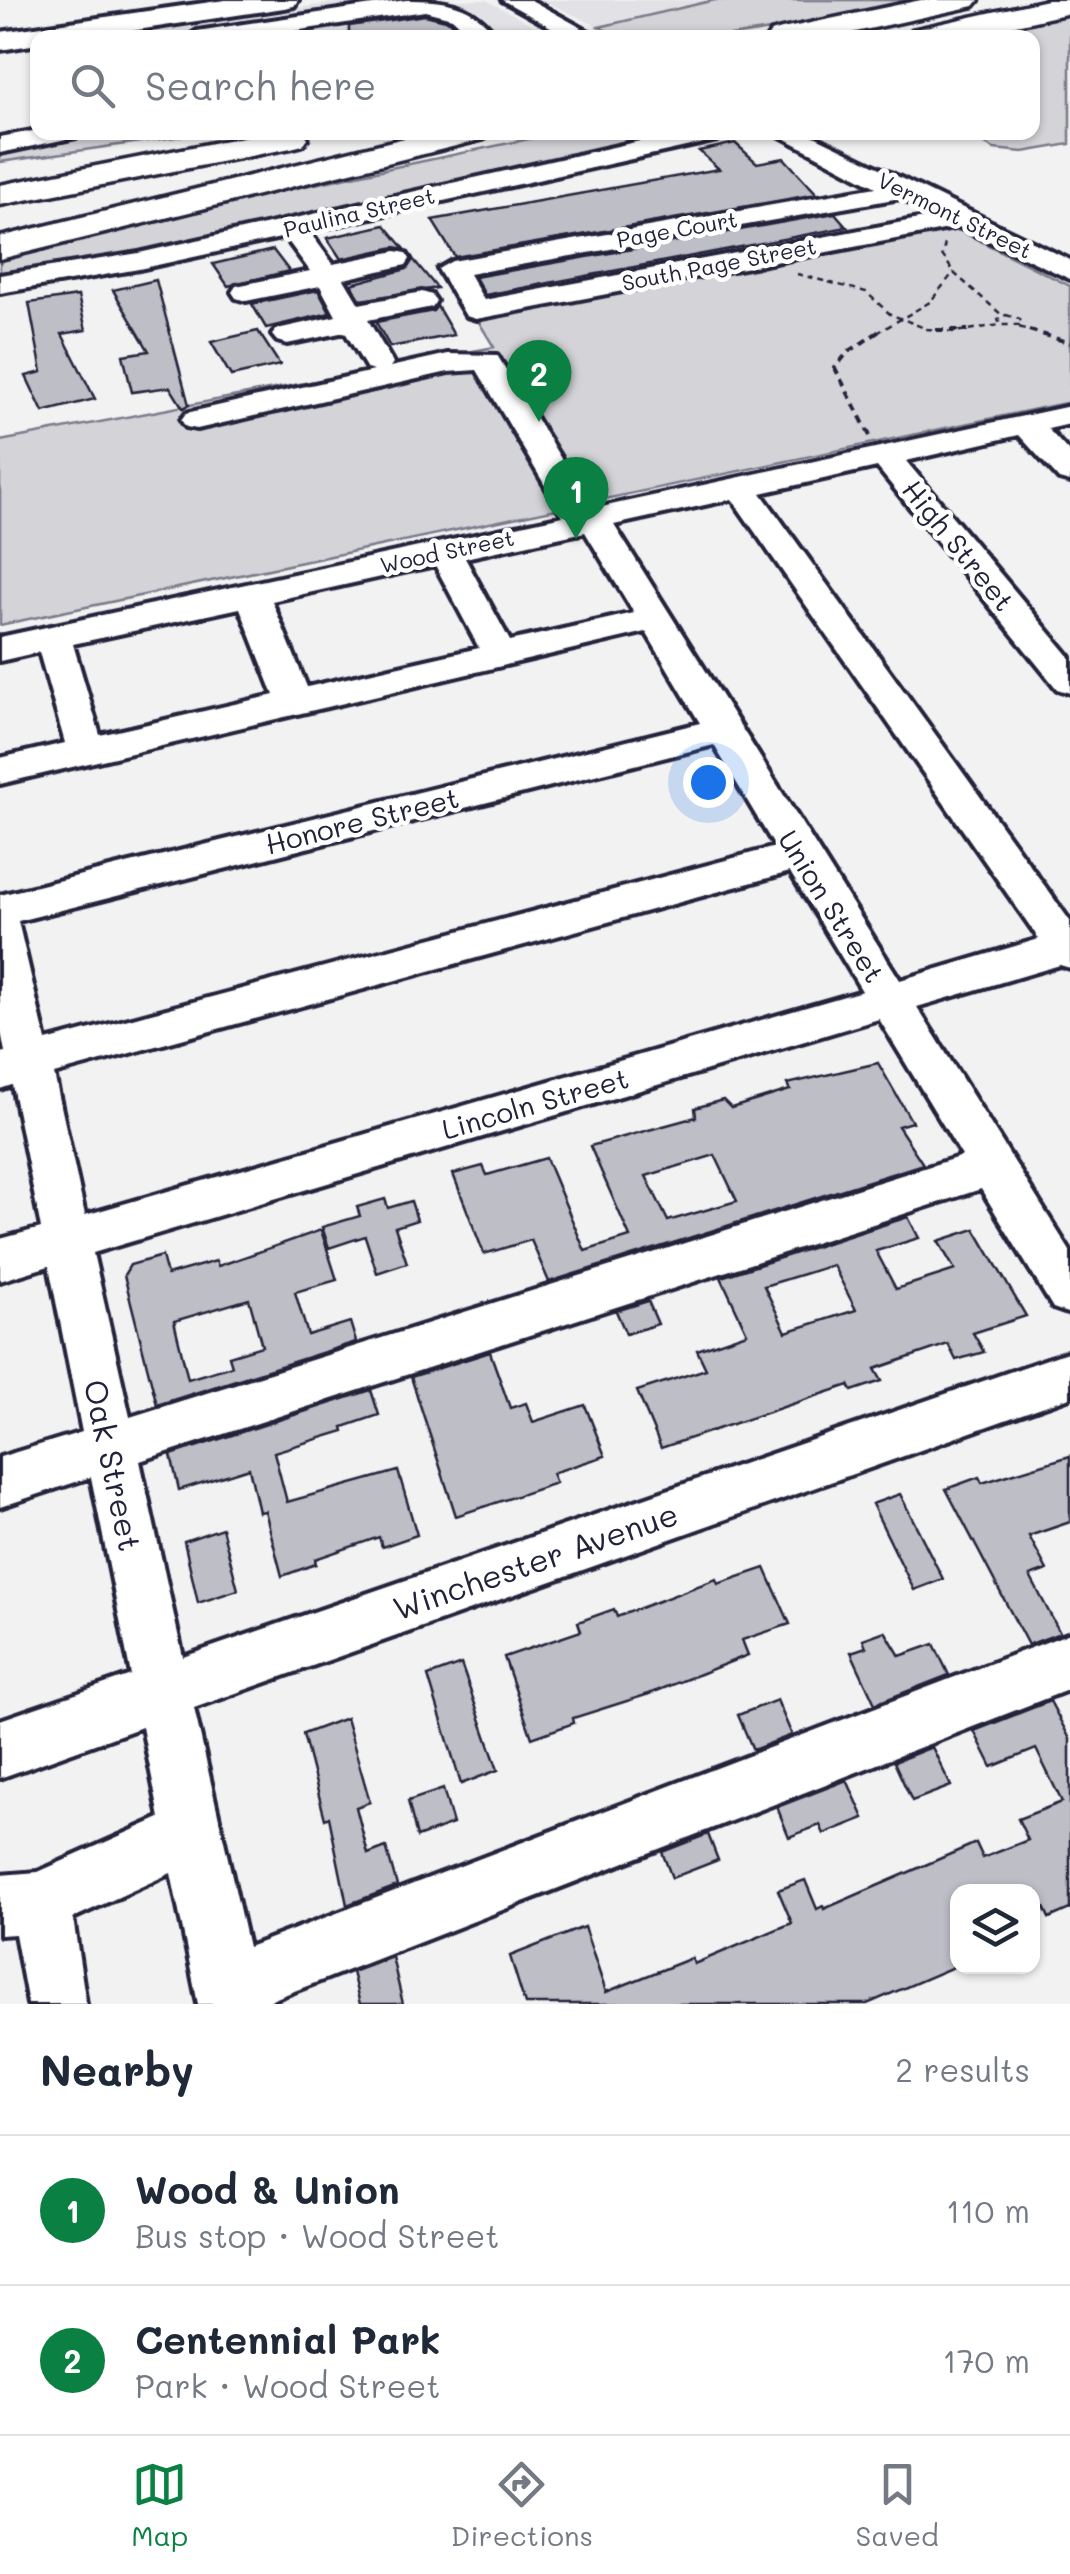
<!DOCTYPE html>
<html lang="en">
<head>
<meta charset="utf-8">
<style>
	:root { --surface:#fff; --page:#f2f2f3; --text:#1f2937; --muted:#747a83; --line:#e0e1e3; --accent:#0b8043 }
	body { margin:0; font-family:Mali,sans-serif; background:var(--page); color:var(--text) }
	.controls { position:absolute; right:30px; bottom:30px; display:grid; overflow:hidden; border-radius:20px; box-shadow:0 2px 8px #0004 }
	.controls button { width:90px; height:90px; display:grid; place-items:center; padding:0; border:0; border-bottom:2px solid var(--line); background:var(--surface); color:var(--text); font:50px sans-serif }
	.you { position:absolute; left:708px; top:782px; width:35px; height:35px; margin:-25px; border:8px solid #fff; border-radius:50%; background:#1a73e8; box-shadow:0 0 0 15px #1a73e833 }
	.badge { display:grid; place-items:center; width:65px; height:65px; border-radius:50%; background:var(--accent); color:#fff; font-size:32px; font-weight:700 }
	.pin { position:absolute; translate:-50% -82px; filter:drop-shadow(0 2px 5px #0008) }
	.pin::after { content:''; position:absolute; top:52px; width:35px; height:30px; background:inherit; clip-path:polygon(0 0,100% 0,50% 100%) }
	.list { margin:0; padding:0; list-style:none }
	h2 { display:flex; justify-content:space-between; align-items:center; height:130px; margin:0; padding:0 40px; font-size:42px }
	h2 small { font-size:32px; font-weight:400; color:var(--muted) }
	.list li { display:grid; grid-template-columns:65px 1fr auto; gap:30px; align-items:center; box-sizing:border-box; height:150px; padding:0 40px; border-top:2px solid var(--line) }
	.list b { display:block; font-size:38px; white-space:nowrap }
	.list p { margin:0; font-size:32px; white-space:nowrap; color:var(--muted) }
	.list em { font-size:32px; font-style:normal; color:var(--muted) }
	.icon { flex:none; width:55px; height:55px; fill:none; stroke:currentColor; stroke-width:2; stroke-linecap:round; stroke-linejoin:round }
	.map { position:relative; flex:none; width:1070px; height:2004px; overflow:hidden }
	.search { position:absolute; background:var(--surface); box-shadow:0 2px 8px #0004; left:30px; right:30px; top:30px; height:110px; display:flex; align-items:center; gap:25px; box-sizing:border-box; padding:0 35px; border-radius:20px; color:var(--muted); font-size:38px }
	.sheet { height:430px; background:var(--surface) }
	nav { display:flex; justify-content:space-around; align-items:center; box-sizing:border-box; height:140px; border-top:2px solid var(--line); background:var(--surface); font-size:28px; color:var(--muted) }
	nav a { display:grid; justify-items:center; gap:5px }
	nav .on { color:var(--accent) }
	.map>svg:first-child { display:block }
	.built { fill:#e2e2e6 }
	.green { fill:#d3d3d8; stroke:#7a7a8a; stroke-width:2.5 }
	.building { fill:#bebec6; stroke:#22223b; stroke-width:2.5; fill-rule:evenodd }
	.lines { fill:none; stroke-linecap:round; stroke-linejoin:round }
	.minor-casing { stroke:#22223b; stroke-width:8 }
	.major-casing { stroke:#22223b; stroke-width:8 }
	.highway-casing { stroke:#22223b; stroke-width:7 }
	.path-far1 { stroke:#22223b; stroke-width:2.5; stroke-dasharray:6 5; stroke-linecap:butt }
	.path { stroke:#22223b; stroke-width:4; stroke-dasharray:8 6; stroke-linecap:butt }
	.minor { fill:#fff; fill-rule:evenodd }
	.major { fill:#fff; fill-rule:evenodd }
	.highway { fill:#fff; fill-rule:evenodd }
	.labels { text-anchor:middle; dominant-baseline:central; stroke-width:9; stroke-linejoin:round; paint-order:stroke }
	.far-street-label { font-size:22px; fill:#22223b; stroke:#fff }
	.street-label { font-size:28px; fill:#22223b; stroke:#fff }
	.near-street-label { font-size:32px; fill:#22223b; stroke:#fff }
</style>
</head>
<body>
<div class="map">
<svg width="1070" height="2004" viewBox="0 0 1070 2004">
	<rect width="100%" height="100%" fill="#f2f2f3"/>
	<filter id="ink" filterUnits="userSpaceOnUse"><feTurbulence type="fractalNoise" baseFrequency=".01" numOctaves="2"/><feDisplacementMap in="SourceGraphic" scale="20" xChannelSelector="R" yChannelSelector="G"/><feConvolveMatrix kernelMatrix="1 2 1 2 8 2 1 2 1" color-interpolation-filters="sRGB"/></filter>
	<g filter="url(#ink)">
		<g class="built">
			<path d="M352,0H486L547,32L542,38H87Z"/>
			<path d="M542,0H716L599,27Z"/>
		</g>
		<g class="green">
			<path d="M715,0H917C843,15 663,63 599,27Z"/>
			<path d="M1070,15V144L1023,152L994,149L966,133L1032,132V38L970,37Z"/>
			<path d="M89,133H203L0,162V149Z"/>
			<path d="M557,133H681L168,245L0,277V255L120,225Z"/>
			<path d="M952,227L1070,286V402L0,625V441L494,347L477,319Z"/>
		</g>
		<g class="building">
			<path d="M425,15L450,21L467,38H349V26Z"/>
			<path d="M735,143L757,163L784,158L817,194L455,257L432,220L719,169L699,151Z"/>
			<path d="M835,213L847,227L485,295L475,277Z"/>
			<path d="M385,225L405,249L395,247L341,259L327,238Z"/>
			<path d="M273,250L289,271L228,286L213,264Z"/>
			<path d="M413,259L437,288L361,300L351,284L407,269Z"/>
			<path d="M156,280L189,405L183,408L170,387L132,392L123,355L149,351L113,290Z"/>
			<path d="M318,290L330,313L266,328L252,304Z"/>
			<path d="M78,296L86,330L62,334L95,399L43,412L26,376L42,372L29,303Z"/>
			<path d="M437,306L454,335L390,347L376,322L433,311Z"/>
			<path d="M258,331L280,365L231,376L211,342Z"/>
			<path d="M878,1063L912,1122L898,1126L923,1164L549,1282L531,1240L484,1254L453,1174L483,1166L487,1175L546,1158L585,1251L630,1237L590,1146L696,1117L695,1108L723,1100L731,1108L790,1090L787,1084ZM715,1155L737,1201L668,1221L646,1176Z"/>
			<path d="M385,1199L388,1208L411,1201L417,1220L395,1227L407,1263L377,1273L365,1236L329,1248L322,1227L360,1216L357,1207Z"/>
			<path d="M908,1217L919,1238L876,1251L896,1289L955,1270L938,1241L975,1229L1026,1316L973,1333L984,1352L956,1360L948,1344L875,1369L882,1381L852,1391L849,1385L661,1448L637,1391L706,1369L697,1350L747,1333L721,1277ZM833,1265L856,1310L786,1332L764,1286Z"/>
			<path d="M321,1230L337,1280L295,1292L308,1335L350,1322L356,1342L157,1405L124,1275L130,1265L162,1256L167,1275L216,1261L218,1266L227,1263ZM249,1299L262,1346L229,1356L232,1366L188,1379L174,1321Z"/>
			<path d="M648,1301L658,1324L626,1334L616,1311Z"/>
			<path d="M490,1352L510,1408L526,1403L533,1422L585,1405L605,1456L552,1473L556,1483L456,1516L411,1377Z"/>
			<path d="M371,1390L379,1415L343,1427L344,1431L274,1452L287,1502L398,1471L417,1535L382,1547L379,1537L315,1559L316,1564L282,1576L265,1511L259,1512L249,1468L179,1490L171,1455Z"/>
			<path d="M1070,1456V1522L1029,1536L1047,1570L1030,1576L1060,1633L1028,1645L946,1489L979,1477L982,1483Z"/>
			<path d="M900,1494L943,1579L914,1590L872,1504Z"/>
			<path d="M222,1528L238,1590L198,1603L184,1541Z"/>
			<path d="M765,1568L790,1624L742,1640L748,1655L649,1694L573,1718L574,1723L532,1738L504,1657L581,1631L578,1622L614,1609L617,1617L716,1579L718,1584Z"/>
			<path d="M885,1631L900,1656L934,1644L949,1675L875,1704L851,1652L866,1647L863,1639Z"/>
			<path d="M461,1664L498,1770L461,1784L428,1676Z"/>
			<path d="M777,1700L792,1735L753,1750L738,1715Z"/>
			<path d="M1050,1701L1070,1739V1909L1049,1918L1037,1892H958V1965L867,2004H525L510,1956L584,1927L606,1992L692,1958L694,1964L792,1923L778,1890L805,1880L817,1909L823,1906L824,1909L976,1843L983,1858L1028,1840L1018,1819L1062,1802L1036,1749L992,1767L974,1731Z"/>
			<path d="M346,1718L370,1802L356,1807L368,1854L386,1847L397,1886L347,1905L329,1817L325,1819L303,1734Z"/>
			<path d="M932,1747L951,1786L912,1801L894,1762Z"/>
			<path d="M847,1780L864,1818L824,1834L820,1825L789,1837L777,1807Z"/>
			<path d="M443,1789L453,1824L417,1837L408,1801Z"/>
			<path d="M708,1834L718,1860L672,1878L662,1852Z"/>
			<path d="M392,1957L403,2004H360L352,1972Z"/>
		</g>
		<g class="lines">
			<defs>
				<g id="minor">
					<path d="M406,0C446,0 473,3 498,38H474L452,18L425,11L248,38H186L197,31Z"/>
					<path d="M502,0H531L600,38H570Z"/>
					<path d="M38,130L79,132L76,137L0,153V137Z"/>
					<path d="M680,132H729L717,140L309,231L333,264L396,251L406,253L410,259L406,265L344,279L359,304L422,292L432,295L436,301L432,307L368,320L393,363L390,367L448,354L497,355L592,509L1070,406V424L1048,429L1070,453V482L1059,479L1019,435L906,461L1070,657V693L1057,689L877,467L761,493L1070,921V968L1060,965L917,1007L1070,1251V1314L1053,1308L981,1189L140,1461L183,1657L1070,1351V1397L194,1708L248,1947L1070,1633V1689L261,2004H198L171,1873L73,1918L86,2004H28L15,1934L0,1935V1875L38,1872L160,1818L142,1727L0,1778V1720L131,1675L91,1477L0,1507V1457L82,1432L49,1266L0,1281V1239L41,1228L12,1085L0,1089V1053L5,1052L0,1026V895L700,723L646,632L0,784V758L65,743L39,652L0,661V637L563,516L477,370L448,372L197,429L186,427L181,420L186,413L373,371L367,369L345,332L287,344L277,341L272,335L277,329L336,316L320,286L246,301L236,298L232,292L236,286L310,271L285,237L139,269L0,293V275L139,253ZM732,499L1039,939L900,980L614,525ZM585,532L634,613L510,641L465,558ZM435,565L479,648L307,687L272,601ZM240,608L274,695L100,735L73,644ZM714,745L775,847L46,1041L18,921ZM790,872L862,991L85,1215L54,1074ZM879,1019L962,1156L130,1417L93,1253Z"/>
					<path d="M773,132H806L1070,260V279L959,227L476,319L466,316L438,269L452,261L876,187ZM900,198L935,216L484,300L469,274Z"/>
				</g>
				<path id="major" d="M225,0H298L294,6L284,8L84,38H38V44L0,50V32Z"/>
				<g id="highway">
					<path d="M921,0H979L974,6L828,38H767L771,32L782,29Z"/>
					<path d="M1047,0H1070V13L958,38L908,36L912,30Z"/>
					<path d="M268,132H304L308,138L303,145L291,148L0,205V185Z"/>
					<path d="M429,132H488L484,139L0,259V237Z"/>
				</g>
			</defs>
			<use href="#minor" class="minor-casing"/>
			<use href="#major" class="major-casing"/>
			<use href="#highway" class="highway-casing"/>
			<g class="path-far1">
				<path d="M945,244L942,255L955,274L1003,316"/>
				<path d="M797,274L866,292L890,314L927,329L955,332L1000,325"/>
				<path d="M1006,315L1020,319L1021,325H1000L998,319Z"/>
				<path d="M1019,327L1037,333"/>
				<path d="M877,333L930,302L954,272"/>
			</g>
			<g class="path">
				<path d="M936,330H968"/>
				<path d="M1029,330L1070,343"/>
				<path d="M870,436L835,368L847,353L881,330"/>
			</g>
			<use href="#minor" class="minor"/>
			<use href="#major" class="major"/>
			<use href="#highway" class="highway"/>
		</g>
	</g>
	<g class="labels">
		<g class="far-street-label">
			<text transform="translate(359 212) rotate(-13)">Paulina Street</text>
			<text transform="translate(955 215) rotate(26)">Vermont Street</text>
			<text transform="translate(677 229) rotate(-10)">Page Court</text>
			<text transform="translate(719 264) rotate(-11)">South Page Street</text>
			<text transform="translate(447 551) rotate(-12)">Wood Street</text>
		</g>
		<g class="street-label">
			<text transform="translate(959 545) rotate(51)">High Street</text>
			<text transform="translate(362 820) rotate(-14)">Honore Street</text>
			<text transform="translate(832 906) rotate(58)">Union Street</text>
			<text transform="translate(535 1103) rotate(-16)">Lincoln Street</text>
		</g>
		<g class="near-street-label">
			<text transform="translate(114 1465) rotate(78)">Oak Street</text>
			<text transform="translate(535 1560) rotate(-19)">Winchester Avenue</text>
		</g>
	</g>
</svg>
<div class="controls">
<button><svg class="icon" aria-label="layers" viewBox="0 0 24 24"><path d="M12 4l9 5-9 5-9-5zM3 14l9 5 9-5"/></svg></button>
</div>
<div class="you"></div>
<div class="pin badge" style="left:576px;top:539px">1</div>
<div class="pin badge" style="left:539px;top:422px">2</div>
<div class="search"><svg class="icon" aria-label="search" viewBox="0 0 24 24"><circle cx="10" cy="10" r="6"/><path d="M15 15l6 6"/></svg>Search here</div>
</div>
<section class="sheet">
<h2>Nearby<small>2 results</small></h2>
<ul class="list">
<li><span class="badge">1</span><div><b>Wood &amp; Union</b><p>Bus stop · Wood Street</p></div><em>110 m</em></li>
<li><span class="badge">2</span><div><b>Centennial Park</b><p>Park · Wood Street</p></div><em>170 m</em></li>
</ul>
</section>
<nav>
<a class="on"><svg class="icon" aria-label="map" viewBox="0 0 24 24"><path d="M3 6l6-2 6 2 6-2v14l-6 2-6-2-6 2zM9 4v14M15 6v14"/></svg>Map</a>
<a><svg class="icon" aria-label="directions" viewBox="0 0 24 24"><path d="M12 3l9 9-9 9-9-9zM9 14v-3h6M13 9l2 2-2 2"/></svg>Directions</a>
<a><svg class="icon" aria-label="saved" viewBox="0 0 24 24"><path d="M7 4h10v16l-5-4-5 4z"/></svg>Saved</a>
</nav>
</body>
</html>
